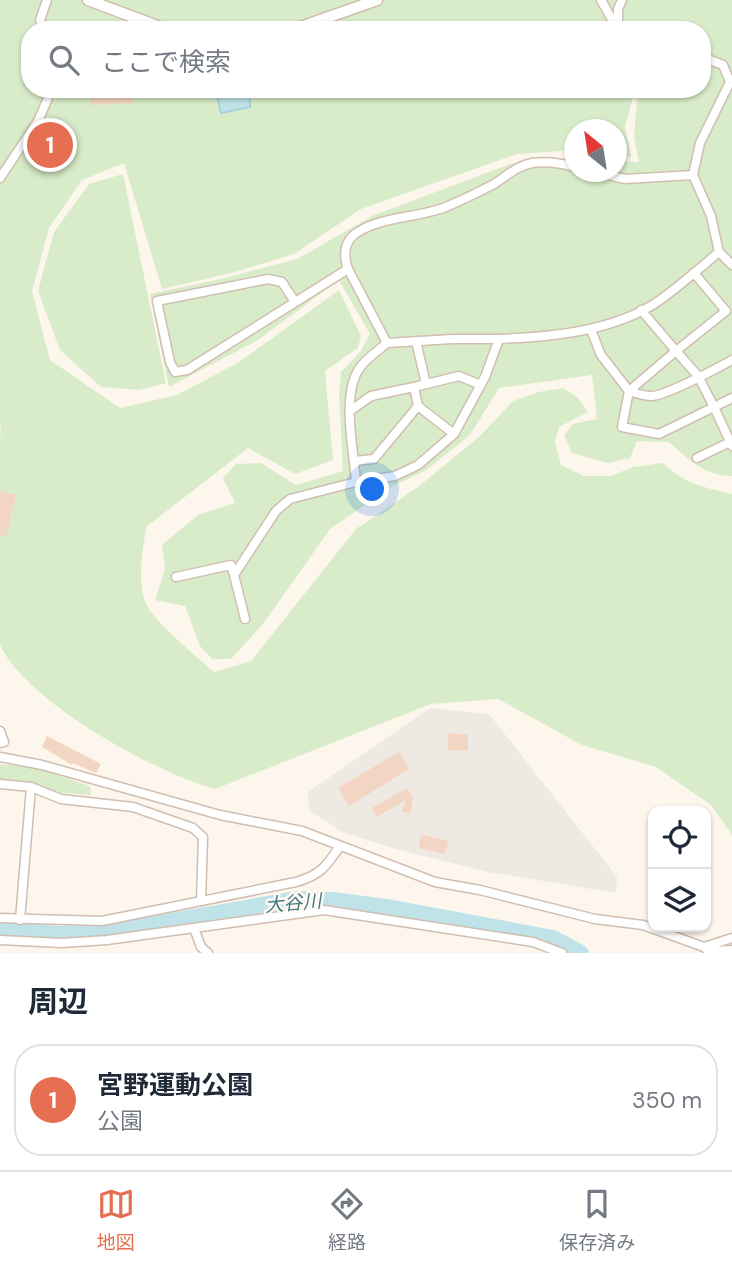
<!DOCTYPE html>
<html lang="ja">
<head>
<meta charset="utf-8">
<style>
	:root { --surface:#fff; --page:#f2f2f3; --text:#1f2937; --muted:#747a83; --line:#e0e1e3; --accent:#e76f51 }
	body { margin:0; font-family:"DM Sans","Noto Sans JP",sans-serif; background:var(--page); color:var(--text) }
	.controls { position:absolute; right:21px; bottom:21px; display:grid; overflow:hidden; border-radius:14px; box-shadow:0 2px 5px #0004 }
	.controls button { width:63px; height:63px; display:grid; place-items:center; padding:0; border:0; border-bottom:2px solid var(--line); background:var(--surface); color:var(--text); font:35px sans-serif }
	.compass { position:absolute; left:564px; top:119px; width:63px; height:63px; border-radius:50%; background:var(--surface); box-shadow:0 2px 5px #0004; rotate:330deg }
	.you { position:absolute; left:373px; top:490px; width:24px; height:24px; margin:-18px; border:5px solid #fff; border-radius:50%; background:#1a73e8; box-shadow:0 0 0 10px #1a73e833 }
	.badge { display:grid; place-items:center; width:46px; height:46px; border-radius:50%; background:var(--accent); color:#fff; font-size:23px; font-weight:700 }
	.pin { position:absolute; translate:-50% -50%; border:4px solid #fff; box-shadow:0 2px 7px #0006 }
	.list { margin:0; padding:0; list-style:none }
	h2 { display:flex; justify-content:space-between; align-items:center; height:91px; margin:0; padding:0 28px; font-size:30px }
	h2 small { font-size:23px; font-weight:400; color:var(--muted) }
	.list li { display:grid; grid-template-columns:46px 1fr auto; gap:21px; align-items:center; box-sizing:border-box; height:112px; margin:0 14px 14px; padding:0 14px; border:2px solid var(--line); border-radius:28px }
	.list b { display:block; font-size:26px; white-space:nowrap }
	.list p { margin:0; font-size:23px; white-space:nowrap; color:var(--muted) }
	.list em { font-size:23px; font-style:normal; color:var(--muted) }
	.icon { flex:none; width:38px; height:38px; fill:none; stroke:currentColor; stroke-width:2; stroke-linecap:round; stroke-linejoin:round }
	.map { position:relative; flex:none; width:732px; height:953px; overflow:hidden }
	.search { position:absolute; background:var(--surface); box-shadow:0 2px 5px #0004; left:21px; right:21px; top:21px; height:77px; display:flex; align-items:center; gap:18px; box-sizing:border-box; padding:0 24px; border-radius:28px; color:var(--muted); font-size:26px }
	.sheet { height:217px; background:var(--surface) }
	nav { display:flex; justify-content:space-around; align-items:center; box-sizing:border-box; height:98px; border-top:2px solid var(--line); background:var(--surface); font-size:19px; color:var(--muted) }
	nav a { display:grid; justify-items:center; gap:4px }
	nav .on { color:var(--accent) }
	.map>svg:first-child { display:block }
	.industrial { fill:#efe9e4 }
	.green { fill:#d8ecc9 }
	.water { fill:#bfe3e8; stroke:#a5d3da; stroke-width:2 }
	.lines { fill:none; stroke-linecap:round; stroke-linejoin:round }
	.river { stroke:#bfe3e8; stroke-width:16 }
	.building { fill:#f3d5c3 }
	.minor-casing { stroke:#d1beb0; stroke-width:11 }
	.tertiary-casing { stroke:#d1beb0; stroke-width:13 }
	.minor { stroke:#fff; stroke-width:8 }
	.tertiary { stroke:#fff; stroke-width:10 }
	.labels { text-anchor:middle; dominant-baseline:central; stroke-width:5; stroke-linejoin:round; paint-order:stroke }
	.water-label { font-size:19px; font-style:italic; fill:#437c86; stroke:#fffaf3 }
</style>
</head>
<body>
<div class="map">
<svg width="732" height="953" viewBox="0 0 732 953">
	<rect width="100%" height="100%" fill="#fdf6ec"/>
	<path class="industrial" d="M430,708L489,714L617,877L616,893L488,872L399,850L342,832L309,810L308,792Z"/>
	<g class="green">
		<path d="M0,0H732V476C706,477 688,459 669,442L637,441L630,458L608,463L572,453L564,436L573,424L597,419L592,375L499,388L470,435L425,471L393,486L330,529L263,624L231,659H212L200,646L185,606L155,600L165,569L162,545L198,515L235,503L223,478L236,464L261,463L296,485L343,471L339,394L341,372L360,352L370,334L339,280L258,340L169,387L150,294L225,278L297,259L372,216L510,164L548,157L574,159V172H616L617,161L639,162L634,137L638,89H702V30H30V89H631L632,101L625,127L631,157L617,154L616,130H574V150L517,154L361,209L294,254L235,272L162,289L124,163L82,180L49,228L32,291L50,360L120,408L177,395L239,362L339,290L361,336L358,348L325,371L333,460L295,474L248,448L146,527C143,551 137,578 145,602C152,620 198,658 214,672L251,661L356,529L418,487L480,436L513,401L539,392L563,388L577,397L588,412L559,427L555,442L561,465L584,476H611L633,467L663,463C685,484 703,487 732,494V835L711,805L656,767L582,745L498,699L431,704L215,789C154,772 28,703 0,645V426L3,444L0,420Z"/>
		<path d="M123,174L166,383L139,390L101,387L60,350L38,291L54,232L89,184Z"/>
		<path d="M0,764L34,767L90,786L91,795L0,788Z"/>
	</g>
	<path class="water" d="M215,89H250V107L221,113Z"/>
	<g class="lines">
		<path class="river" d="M0,930L62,934L122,930L296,899L333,900L393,908L553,938L581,953"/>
	</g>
	<g class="building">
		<path d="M88,89H133L134,103L90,105Z"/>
		<path d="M0,491L16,495L6,537L0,535Z"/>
		<path d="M448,733L468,735V751L448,750Z"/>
		<path d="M47,736L101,764L96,773L73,763L72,765L42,747Z"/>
		<path d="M399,752L409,769L349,806L338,788Z"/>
		<path d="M407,788L413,798L410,814L402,811L406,800L377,817L372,808Z"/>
		<path d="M421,835L449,841L445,854L419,848Z"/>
	</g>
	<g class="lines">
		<defs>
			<g id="minor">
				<path d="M601,0L618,30"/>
				<path d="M618,27V9L622,0"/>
				<path d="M44,30L40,20L47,0"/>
				<path d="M702,57L723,65L730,82L700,143L693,175L711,216L719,252L732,265"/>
				<path d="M595,172L625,179L693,175"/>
				<path d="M0,178L38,121L52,89"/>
				<path d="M694,273L726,311L676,351L698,376L714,407L659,434L622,427L629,391C636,393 643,396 651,396C663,397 718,368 732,360"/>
				<path d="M295,302L282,282L268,279L157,301L170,362L175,372L187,370L348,269"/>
				<path d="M591,330L601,355L629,391L676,351L641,310"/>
				<path d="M499,339H452L387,343L348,269C343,255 344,240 358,232C383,216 418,218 446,207C462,200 479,192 494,184C507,176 516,166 532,163C546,161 561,163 574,167"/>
				<path d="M416,341L426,384"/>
				<path d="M732,398L714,407L732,446"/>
				<path d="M418,406L454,434"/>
				<path d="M350,411L371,396L414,387"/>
				<path d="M697,458L732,441"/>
				<path d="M354,461L374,459L418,406L414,387L459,376L481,385"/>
				<path d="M356,482C354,450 341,397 359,369C366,358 378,351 387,343"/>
				<path d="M176,577L231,565L234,575"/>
				<path d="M245,619L234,575L276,511L290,499L356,482L395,476L418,465L454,434L485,377L499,339C552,337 616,331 660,300C681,285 700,268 719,252"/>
				<path d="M0,731L4,742L0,743"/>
				<path d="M0,757L42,765L220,815L302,831L435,882L480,890L595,919L643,925L704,947L709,951L732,950"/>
				<path d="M0,784L31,787L61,799L133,807L193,828L203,837L201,901"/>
				<path d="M0,918L102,921L296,882C320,875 326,867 340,846"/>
				<path d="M20,920L31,787"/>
				<path d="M194,928L201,947L208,953"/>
				<path d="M0,940L62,943L107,940L324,910L533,942L562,953"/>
				<path d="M704,947L732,938"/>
			</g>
			<g id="tertiary">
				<path d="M88,0L168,30"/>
				<path d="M292,30L377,0"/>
			</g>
		</defs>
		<use href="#minor" class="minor-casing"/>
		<use href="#tertiary" class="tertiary-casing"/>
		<use href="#minor" class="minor"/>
		<use href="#tertiary" class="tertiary"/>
	</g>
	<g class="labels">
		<g class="water-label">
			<text transform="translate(293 903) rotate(-5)">大谷川</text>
		</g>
	</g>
</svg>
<div class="controls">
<button><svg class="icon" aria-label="locate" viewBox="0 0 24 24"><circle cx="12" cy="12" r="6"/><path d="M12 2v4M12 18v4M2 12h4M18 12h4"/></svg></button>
<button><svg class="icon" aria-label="layers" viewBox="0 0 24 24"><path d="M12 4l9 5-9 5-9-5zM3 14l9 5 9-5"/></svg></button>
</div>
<svg class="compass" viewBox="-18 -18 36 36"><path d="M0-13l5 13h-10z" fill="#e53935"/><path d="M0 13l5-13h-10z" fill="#747a83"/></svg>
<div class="you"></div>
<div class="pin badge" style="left:50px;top:145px">1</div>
<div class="search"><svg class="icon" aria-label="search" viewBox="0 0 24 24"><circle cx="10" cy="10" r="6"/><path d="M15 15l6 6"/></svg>ここで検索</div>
</div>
<section class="sheet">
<h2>周辺<small></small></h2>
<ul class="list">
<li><span class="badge">1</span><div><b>宮野運動公園</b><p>公園</p></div><em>350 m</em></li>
</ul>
</section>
<nav>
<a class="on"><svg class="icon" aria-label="map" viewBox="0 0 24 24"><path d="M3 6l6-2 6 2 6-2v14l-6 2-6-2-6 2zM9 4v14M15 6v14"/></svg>地図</a>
<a><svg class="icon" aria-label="directions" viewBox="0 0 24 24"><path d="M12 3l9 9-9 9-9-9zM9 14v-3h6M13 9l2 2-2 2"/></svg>経路</a>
<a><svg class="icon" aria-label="saved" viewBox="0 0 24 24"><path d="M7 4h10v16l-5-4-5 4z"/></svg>保存済み</a>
</nav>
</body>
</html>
